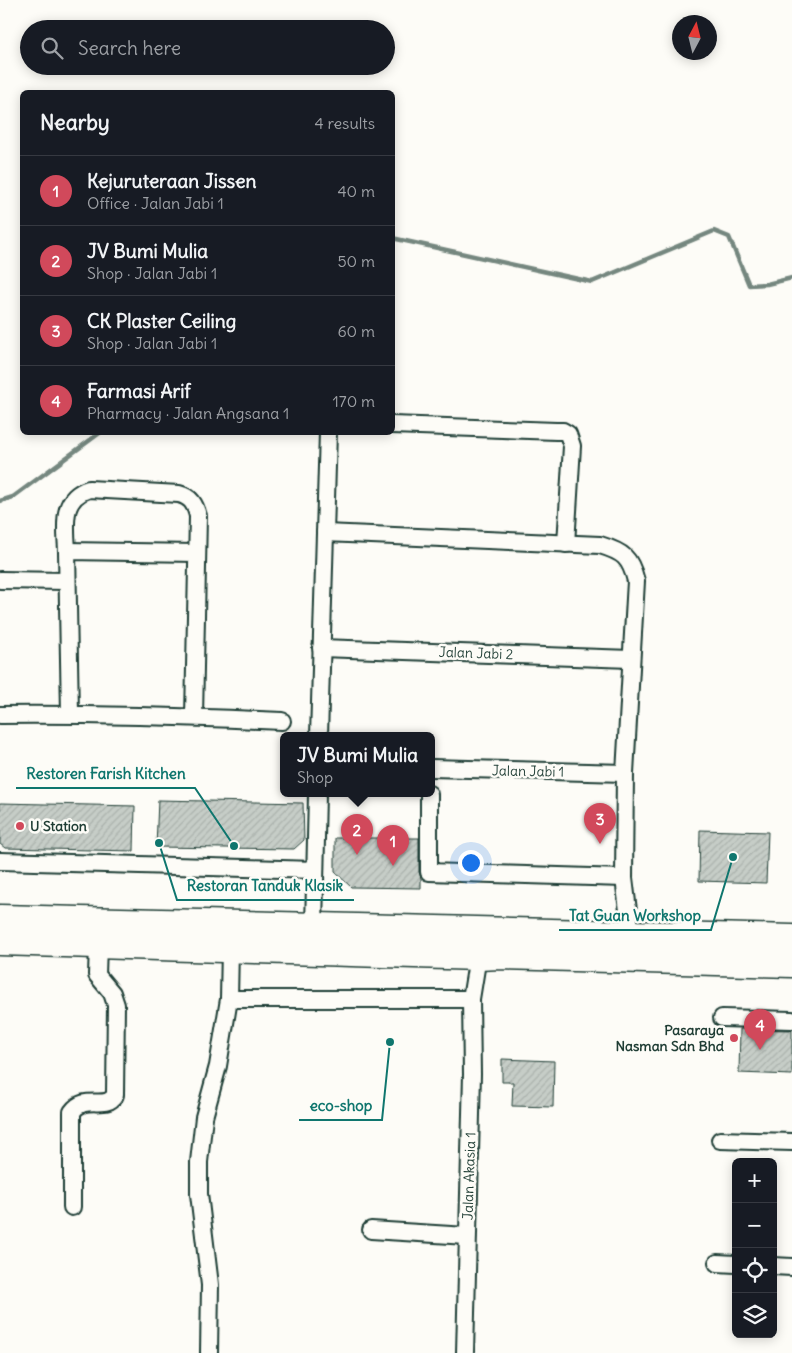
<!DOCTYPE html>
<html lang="en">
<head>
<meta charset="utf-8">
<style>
	:root { --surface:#171b24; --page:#242831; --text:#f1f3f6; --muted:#9ea1a6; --line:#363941; --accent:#d1495b }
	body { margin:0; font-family:Delius,sans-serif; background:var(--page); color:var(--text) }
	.controls { position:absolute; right:15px; bottom:15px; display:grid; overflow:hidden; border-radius:8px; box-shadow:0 2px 12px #0003 }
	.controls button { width:45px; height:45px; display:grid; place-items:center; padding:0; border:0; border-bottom:1px solid var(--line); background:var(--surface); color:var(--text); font:25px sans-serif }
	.compass { position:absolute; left:672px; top:15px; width:45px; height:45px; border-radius:50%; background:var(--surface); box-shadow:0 2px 12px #0003; rotate:7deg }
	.you { position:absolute; left:470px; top:862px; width:18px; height:18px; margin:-12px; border:4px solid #fff; border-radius:50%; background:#1a73e8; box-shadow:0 0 0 8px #1a73e833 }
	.badge { display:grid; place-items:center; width:32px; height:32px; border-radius:50%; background:var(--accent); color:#fff; font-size:16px; font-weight:700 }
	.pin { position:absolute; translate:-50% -41px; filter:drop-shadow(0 1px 2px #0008) }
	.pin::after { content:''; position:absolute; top:26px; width:18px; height:15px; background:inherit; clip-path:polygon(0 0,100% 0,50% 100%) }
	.popup { position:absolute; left:280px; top:732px; width:155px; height:65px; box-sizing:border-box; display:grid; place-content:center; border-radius:8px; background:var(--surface); filter:drop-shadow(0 1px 4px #0005); font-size:16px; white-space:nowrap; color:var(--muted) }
	.popup b { font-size:19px; color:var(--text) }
	.popup::after { content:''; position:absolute; left:50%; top:100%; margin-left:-10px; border:10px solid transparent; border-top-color:var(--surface) }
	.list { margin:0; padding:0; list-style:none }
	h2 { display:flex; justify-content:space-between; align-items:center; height:65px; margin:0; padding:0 20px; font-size:21px }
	h2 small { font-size:16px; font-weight:400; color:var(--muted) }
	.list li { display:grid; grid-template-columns:32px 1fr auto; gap:15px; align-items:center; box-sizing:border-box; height:70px; padding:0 20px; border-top:1px solid var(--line) }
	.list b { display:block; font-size:19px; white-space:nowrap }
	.list p { margin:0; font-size:16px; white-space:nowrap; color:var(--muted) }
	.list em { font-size:16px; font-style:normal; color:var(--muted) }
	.icon { flex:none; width:28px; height:28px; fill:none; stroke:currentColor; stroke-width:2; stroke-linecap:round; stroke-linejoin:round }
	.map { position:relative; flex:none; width:792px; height:1353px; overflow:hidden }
	.search { position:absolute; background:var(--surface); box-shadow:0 2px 12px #0003; left:20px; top:20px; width:375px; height:55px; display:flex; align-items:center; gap:12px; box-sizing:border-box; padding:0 18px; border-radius:28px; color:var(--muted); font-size:19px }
	.panel { position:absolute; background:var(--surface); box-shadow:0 2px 12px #0003; left:20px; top:90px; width:375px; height:345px; border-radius:8px }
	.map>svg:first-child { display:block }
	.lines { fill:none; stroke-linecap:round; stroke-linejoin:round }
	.stream { stroke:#75877f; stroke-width:4.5 }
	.building { fill:url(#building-hatch); stroke:#1f3d34 }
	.minor-casing { stroke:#1f3d34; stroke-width:20 }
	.trunk-casing { stroke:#1f3d34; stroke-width:31 }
	.minor { stroke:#fdfcf7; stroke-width:16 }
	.trunk { stroke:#fdfcf7; stroke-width:28 }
	.poi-dot { fill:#d1495b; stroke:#fdfcf7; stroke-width:2 }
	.labels { text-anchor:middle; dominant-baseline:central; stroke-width:5; stroke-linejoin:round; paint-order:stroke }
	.street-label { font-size:14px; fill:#1f3d34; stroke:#fdfcf7 }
	.poi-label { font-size:14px; font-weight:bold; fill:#1f3d34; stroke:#fdfcf7; text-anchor:start }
	.leader { fill:none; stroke:#0f766e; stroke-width:2 }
	.callout-dot { fill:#0f766e; stroke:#fdfcf7; stroke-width:2 }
	.callout-label { font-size:15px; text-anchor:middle; font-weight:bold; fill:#0f766e; stroke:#fdfcf7; stroke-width:5; stroke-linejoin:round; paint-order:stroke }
</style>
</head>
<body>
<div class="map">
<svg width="792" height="1353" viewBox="0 0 792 1353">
	<defs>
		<pattern id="building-hatch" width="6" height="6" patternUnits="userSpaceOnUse" patternTransform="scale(1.25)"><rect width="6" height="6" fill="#c6cdc7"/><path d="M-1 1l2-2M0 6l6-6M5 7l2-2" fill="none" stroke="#aab1ac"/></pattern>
	</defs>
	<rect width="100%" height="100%" fill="#fdfcf7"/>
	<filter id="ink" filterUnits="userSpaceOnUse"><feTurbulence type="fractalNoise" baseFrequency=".02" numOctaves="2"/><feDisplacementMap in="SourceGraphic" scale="10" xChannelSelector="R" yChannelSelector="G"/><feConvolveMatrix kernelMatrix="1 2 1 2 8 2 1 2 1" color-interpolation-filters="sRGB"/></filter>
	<g filter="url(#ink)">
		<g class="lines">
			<g class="stream">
				<path d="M392,238L592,282L714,231L729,237L749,285L767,284L792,278"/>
				<path d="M0,501L13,497L101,432"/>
			</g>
		</g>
		<g class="building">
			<path d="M158,800L303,803L304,840L294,849L156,847Z"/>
			<path d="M0,803L135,806L134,851L5,848L0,844Z"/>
			<path d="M700,830L768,832L766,883L699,881Z"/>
			<path d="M335,838H419V872L421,878V888L351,887L335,872Z"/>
			<path d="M740,1029L792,1030V1075L739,1073Z"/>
			<path d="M502,1059L554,1061L553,1107L512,1106L513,1082H502Z"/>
		</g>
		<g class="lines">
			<defs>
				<g id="minor">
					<path d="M392,425L556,431H563L568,434L572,446L566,544"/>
					<path d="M325,533L600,545C623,552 630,557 636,581L625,773L624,878L631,935"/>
					<path d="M67,551C66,526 60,498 89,489L179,494C191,497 195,504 198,516L194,717"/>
					<path d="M0,580L67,581"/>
					<path d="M321,648L631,659"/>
					<path d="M70,714L67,551L197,553"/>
					<path d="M0,715C94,714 188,717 282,721"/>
					<path d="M319,736L328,432"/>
					<path d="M431,768L625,773"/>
					<path d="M429,794V872L624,878"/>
					<path d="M0,861L315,870"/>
					<path d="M314,927L317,794"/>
					<path d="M230,948L229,999H471"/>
					<path d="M722,1018L792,1020"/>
					<path d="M720,1140L792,1142"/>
					<path d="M72,1207V1112C85,1093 106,1111 115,1095L116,1005L112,993L97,975L98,944"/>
					<path d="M371,1230L467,1236"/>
					<path d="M717,1263L736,1264"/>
					<path d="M773,1266L792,1267"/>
					<path d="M209,1353L210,1285L199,1194V1162L204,1117L218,1066L229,999"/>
					<path d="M465,1353L472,1074L471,999L478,956"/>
				</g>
				<g id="trunk">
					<path d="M0,919L792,939"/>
					<path d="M0,941L478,956L500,955L792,963"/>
				</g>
			</defs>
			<use href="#minor" class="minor-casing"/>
			<use href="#trunk" class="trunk-casing"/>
			<use href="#minor" class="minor"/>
			<use href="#trunk" class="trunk"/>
		</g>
	</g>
	<g class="poi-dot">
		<circle cx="20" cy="826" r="5"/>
		<circle cx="734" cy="1038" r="5"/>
	</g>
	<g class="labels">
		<g class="street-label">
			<text transform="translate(476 653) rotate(2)">Jalan Jabi 2</text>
			<text transform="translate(528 771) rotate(1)">Jalan Jabi 1</text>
			<text transform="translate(469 1176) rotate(-88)">Jalan Akasia 1</text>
		</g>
		<g class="poi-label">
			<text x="30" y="826">U Station</text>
			<text x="724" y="1030" text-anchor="end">Pasaraya<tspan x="724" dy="16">Nasman Sdn Bhd</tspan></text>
		</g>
	</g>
	<path class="leader" d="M234 846L195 788H16M159 843L177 900H354M733 857L711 930H559M390 1042L382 1120H299"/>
	<g class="callout-dot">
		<circle cx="234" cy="846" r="5"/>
		<circle cx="159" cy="843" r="5"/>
		<circle cx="733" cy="857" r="5"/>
		<circle cx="390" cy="1042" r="5"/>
	</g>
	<g class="callout-label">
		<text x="106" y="779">Restoren Farish Kitchen</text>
		<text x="265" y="891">Restoran Tanduk Klasik</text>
		<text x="635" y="921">Tat Guan Workshop</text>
		<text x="341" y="1111">eco-shop</text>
	</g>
</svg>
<div class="controls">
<button>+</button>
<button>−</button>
<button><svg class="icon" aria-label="locate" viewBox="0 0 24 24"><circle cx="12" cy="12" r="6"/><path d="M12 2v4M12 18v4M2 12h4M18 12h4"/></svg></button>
<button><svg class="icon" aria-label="layers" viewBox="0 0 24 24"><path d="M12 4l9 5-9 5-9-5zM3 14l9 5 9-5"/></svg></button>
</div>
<svg class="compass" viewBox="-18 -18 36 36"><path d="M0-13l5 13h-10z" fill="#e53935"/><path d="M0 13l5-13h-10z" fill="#9ea1a6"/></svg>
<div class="you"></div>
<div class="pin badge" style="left:393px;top:866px">1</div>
<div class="pin badge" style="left:357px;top:855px">2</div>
<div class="popup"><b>JV Bumi Mulia</b>Shop</div>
<div class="pin badge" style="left:600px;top:844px">3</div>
<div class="pin badge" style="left:760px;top:1050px">4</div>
<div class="search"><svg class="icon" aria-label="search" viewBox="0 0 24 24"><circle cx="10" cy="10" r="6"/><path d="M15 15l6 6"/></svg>Search here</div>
<section class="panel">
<h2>Nearby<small>4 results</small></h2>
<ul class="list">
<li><span class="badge">1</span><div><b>Kejuruteraan Jissen</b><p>Office · Jalan Jabi 1</p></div><em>40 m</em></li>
<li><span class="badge">2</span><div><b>JV Bumi Mulia</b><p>Shop · Jalan Jabi 1</p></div><em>50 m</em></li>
<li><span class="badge">3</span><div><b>CK Plaster Ceiling</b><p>Shop · Jalan Jabi 1</p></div><em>60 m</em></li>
<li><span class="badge">4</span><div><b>Farmasi Arif</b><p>Pharmacy · Jalan Angsana 1</p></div><em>170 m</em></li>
</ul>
</section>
</div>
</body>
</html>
